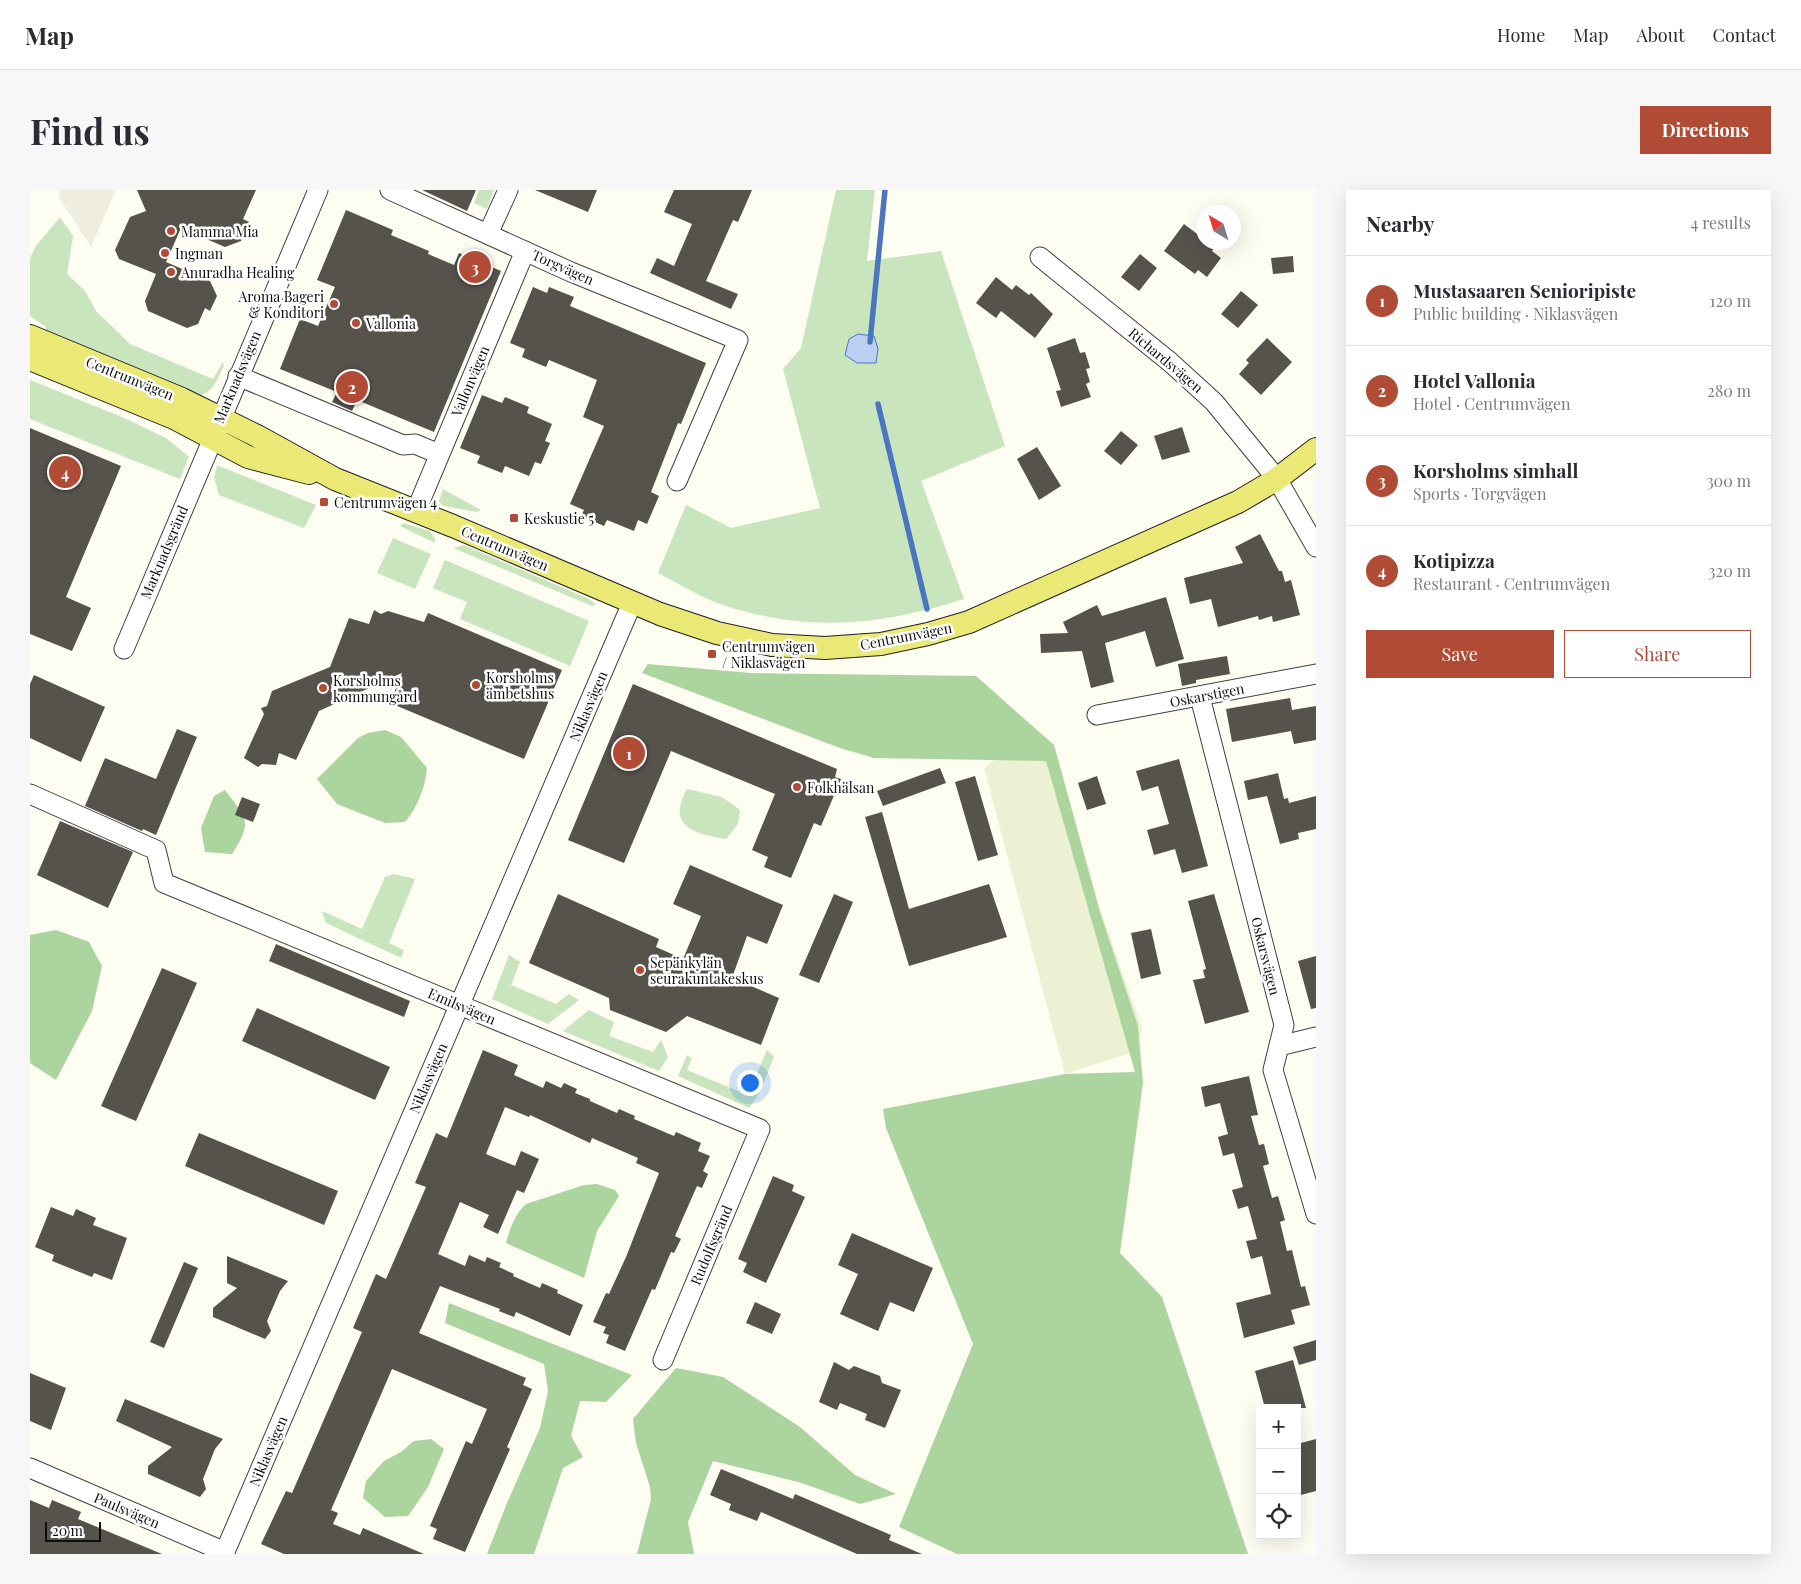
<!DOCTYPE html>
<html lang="en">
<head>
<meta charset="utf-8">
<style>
	:root { --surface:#fff; --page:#f7f7f7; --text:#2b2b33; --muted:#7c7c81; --line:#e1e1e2; --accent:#b04c35 }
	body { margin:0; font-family:"Playfair Display",serif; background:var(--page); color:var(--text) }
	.controls { position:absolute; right:15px; bottom:15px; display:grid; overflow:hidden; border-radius:0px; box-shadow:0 5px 20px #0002 }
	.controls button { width:45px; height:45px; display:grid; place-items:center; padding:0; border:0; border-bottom:1px solid var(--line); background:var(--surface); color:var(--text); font:25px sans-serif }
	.compass { position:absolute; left:1166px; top:15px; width:45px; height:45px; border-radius:50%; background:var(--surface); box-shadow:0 5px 20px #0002; rotate:322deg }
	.scale { position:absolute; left:15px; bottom:12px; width:56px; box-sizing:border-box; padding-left:5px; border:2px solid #0e0e0e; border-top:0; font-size:14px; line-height:18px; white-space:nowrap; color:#0e0e0e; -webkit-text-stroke:4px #fff; paint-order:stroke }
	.you { position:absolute; left:719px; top:892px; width:18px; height:18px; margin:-12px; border:4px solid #fff; border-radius:50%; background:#1a73e8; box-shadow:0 0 0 8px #1a73e833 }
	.badge { display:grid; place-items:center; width:32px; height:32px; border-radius:50%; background:var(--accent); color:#fff; font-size:16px; font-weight:700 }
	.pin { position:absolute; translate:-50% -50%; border:2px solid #fff; box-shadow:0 1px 5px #0006 }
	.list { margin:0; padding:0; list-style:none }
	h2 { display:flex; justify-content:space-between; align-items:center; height:65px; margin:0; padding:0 20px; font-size:21px }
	h2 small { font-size:16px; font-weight:400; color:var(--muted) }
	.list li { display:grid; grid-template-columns:32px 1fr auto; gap:15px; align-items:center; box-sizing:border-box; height:90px; padding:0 20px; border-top:1px solid var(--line) }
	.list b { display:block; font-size:19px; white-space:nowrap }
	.list p { margin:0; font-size:16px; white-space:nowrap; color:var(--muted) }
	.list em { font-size:16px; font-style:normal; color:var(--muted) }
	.actions { display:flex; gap:10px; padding:15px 20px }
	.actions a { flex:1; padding:11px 0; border:1px solid var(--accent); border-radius:0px; text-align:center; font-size:18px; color:var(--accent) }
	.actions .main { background:var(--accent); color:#fff }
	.icon { flex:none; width:28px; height:28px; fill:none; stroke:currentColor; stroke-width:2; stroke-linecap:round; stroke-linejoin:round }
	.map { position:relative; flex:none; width:1286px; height:1364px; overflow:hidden; border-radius:0px }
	header { display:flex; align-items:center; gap:30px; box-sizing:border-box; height:70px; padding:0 25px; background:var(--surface); border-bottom:1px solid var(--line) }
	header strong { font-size:24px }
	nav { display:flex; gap:28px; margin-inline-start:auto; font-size:18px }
	.intro { display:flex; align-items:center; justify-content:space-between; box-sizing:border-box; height:120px; padding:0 30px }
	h1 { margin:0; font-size:35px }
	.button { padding:12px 22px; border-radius:0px; background:var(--accent); color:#fff; font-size:18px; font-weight:700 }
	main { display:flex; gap:30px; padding:0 30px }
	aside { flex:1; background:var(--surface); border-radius:0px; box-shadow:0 5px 20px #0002 }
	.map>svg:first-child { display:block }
	.farmland { fill:#edf1d4 }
	.green { fill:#c9e5be }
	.forest { fill:#abd49f }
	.plaza { fill:#eeede0 }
	.water { fill:#bbd0f0; stroke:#4a75bf }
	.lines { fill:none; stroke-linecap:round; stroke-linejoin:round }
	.stream { stroke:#4a75bf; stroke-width:5.5 }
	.building { fill:#56524c }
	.minor-casing { stroke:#414141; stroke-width:21 }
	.major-casing { stroke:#1f1f1f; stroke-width:24 }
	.minor { stroke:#fff; stroke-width:19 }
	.major { stroke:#eae975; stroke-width:22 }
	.poi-dot { fill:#b04c35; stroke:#fff; stroke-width:2 }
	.labels { text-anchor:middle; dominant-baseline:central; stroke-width:5; stroke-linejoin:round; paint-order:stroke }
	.poi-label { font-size:14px; fill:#0e0e0e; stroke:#fff; text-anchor:start }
	.street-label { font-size:14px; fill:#0e0e0e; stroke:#fff }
</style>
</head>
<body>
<header>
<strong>Map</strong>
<nav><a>Home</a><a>Map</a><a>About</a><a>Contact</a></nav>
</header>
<div class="intro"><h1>Find us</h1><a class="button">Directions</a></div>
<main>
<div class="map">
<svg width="1286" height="1364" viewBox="0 0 1286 1364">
	<rect width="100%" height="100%" fill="#fdfdf2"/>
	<path class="farmland" d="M1000,541L1024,555L1071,722L1112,838L1107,861L1035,884L954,578Z"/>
	<g class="green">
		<path d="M449,0H464L457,19L444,13Z"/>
		<path d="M806,0H845L837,71L911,61L975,256L891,291L934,409C852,435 780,443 696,416C673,409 650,394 628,383L656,315L701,338L790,318L753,179L771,158Z"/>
		<path d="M30,27L43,46L37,84L55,101L66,121L100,154L183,189L193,172L194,176C186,191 182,206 164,206L16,143V137L0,126V68L6,56Z"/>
		<path d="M0,190L92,227L136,248L159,267L150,289L0,229Z"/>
		<path d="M187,275L286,315L274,338L189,305L184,288Z"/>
		<path d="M413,299L451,320L447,322L413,316L409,311Z"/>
		<path d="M373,333L400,341L405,349V353L370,336Z"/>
		<path d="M363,348L401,364L385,399L347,383Z"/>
		<path d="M434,355L559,409L565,414L562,416L423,358Z"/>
		<path d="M415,370L559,431L540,476L430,429L437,412L403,398Z"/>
		<path d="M657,599L692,607L710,620L708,634L696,649C664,644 636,636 657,599Z"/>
		<path d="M364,684L385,689L359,753L374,760L371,768L296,733L292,721L332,739L355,687Z"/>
		<path d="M479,765L490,772L481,795L526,814L539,804L549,810L518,834L462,809Z"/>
		<path d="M559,820L584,832L579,846L623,862L631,850L638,867L629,881L533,841Z"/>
		<path d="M737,860L744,867L730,902L719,918L648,886L657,865L662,868L657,880L718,905Z"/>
	</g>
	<g class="forest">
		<path d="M618,474L721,483L946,486L1024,555L1069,719L1108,836L1113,893L1090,1063L1132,1107L1218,1364H927L869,1337L943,1154L856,938L853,919L1035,884L1105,882L1016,571L844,568L810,558L612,483Z"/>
		<path d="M355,540L371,547L397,578C395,598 388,616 375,632L355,633L307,614L287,589L328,548L338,543Z"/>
		<path d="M195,600C217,629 223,632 202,664L175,662L171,638L184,606Z"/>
		<path d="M26,740L59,752L72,776L62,821L26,890L0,873V745Z"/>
		<path d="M567,994L585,1000L589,1006L567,1041L554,1088L476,1053C480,1038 485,1024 496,1014L554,995Z"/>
		<path d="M419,1113L602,1185L576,1212L550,1211L541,1246L553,1267L533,1278L504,1364H457L477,1313L510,1238L518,1201L514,1174L415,1133Z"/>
		<path d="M646,1178L693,1187L770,1237L825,1285L866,1304L830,1314L772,1293L683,1271L658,1332L664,1364H607L621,1309L620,1297L606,1253L603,1229Z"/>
		<path d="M401,1249L414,1259L398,1297L378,1326L355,1327L333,1308L336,1291L354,1271L371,1262L384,1251Z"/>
	</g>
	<path class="plaza" d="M30,0H86L61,57L28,6Z"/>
	<path class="water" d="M828,144L844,146L848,159L846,173H827L815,165L819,149Z"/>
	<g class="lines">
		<g class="stream">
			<path d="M840,152L855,0"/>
			<path d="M848,214L897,419"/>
		</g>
	</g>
	<g class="building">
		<path d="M107,0H226L213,29L219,32L211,51L195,57L151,38L136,72L180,91L187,106L180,121L175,118L168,134L157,138L118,121L115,111L126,84L89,69L85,60L100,27L116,21Z"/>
		<path d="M392,0H446L437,21Z"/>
		<path d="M505,0H567L558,22Z"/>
		<path d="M644,0H722L708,32L703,30L676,91L708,104L701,119L620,83L627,68L644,76L662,34L634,22Z"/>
		<path d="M316,20L363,40L361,45L399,61L398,64L424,75L429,63L471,81L404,242L327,210L322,221L302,212L307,202L250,179L270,129L288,136L305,97L287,90Z"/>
		<path d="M1154,34L1174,49V52H1178L1185,57L1182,61L1191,68L1177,87L1168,80L1165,84L1134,61Z"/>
		<path d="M1110,64L1127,78L1109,101L1091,87Z"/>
		<path d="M1263,66L1264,82L1243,84L1241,68Z"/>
		<path d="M966,87L982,100L986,95L999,105L1001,103L1023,124L1005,148L971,121L966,128L946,113Z"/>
		<path d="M503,97L517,103L519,97L544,107L540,116L676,173L651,234L648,233L621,302L629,306L617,334L608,330L604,341L577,330L574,336L551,326L554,320L540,314L574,236L553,227L567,190L519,170L516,177L492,167L495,159L480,153Z"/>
		<path d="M1211,101L1228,115L1208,138L1191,124Z"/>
		<path d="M1045,148L1050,163L1055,162L1060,178L1056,179L1060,192L1056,194L1061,207L1031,217L1026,201L1031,200L1017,158Z"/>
		<path d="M1237,148L1262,172L1231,205L1209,184L1219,173L1216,170Z"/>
		<path d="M452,205L472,213L475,207L499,217L497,223L522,234L515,251L520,253L511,274L505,272L499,286L475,276L472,283L447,273L450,266L430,258Z"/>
		<path d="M1152,237L1160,262L1132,270L1124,246Z"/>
		<path d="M0,238L91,276L36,407L61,418L42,461L0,444Z"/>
		<path d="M1091,241L1108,255L1091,275L1074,261Z"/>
		<path d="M1007,257L1031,296L1009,310L987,269Z"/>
		<path d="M1230,344L1249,381H1252L1255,392L1261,390L1270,425L1243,432L1242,426L1229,430L1228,426L1188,437L1181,409L1160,414L1154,388L1213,373L1205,357Z"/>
		<path d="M1136,407L1154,469L1126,477L1115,441L1075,453L1084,492L1061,498L1052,461L1011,463L1010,444L1038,443L1033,432L1067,415L1072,426Z"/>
		<path d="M344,420L351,424L358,421L394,432L398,423L532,480L494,569L360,513L372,483L289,521L266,570L249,563L246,575L232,574L228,577L214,568L234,524L231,518L237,516L242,501L300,477L319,428L339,434Z"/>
		<path d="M1197,466L1200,484L1166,490V493L1152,496L1148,474Z"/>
		<path d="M4,485L75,517L51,572L0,548V494Z"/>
		<path d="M603,494L807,579L805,587L811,589L791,636L784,633L761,688L734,677L738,667L722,660L745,604L641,561L594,673L538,650Z"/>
		<path d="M1260,508L1262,520L1286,516V550L1264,554L1261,541L1202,552L1196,519Z"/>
		<path d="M147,539L167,547L126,645L113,639L112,641L55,616L75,568L126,589Z"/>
		<path d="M1149,569L1178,676L1152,683L1145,659L1124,665L1117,640L1139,634L1128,596L1112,601L1106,581Z"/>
		<path d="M910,578L916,593L853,616L847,601Z"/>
		<path d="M1248,583L1254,609L1258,608L1259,613L1286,606V639L1268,643L1269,649L1250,654L1237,606L1218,610L1214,591Z"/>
		<path d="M945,586L968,665L948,671L925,592Z"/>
		<path d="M1067,586L1076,614L1057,620L1048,593Z"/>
		<path d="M212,607L230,614L223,632L205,625Z"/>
		<path d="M852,622L879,719L959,694L977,747L879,776L835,627Z"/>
		<path d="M30,631L103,662L78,718L7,685Z"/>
		<path d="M660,675L753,715L737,754L717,746L702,788L749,808L731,855L657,826L636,842L580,820L579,808L499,773L528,704L629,749L626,757L653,769L671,726L643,714Z"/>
		<path d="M804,704L823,712L789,793L769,785Z"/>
		<path d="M1184,704L1219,822L1175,834L1163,790L1175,788L1173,780L1176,779L1158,711Z"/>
		<path d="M1121,739L1131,784L1111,789L1101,743Z"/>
		<path d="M246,754L380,811L374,827L239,771Z"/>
		<path d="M1286,766V818L1281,819L1268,771Z"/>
		<path d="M132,778L167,793L106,931L71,916Z"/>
		<path d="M227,818L360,877L345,910L212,851Z"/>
		<path d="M453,860L488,875L484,885L513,898L516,891L531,898L534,893L547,899L545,903L560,909V911L587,923L589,919L605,926L604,929L644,946L646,942L671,953L668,961L680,966L673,981L678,984L672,998L667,996L645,1046L651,1049L644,1063L641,1062L625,1100L622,1099L595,1161L576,1153L579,1145L573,1143L576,1137L563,1132L576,1103L579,1104L596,1067L629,983L606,973L608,968L562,948L560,953L500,925L499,927L475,917L456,964L485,976L491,961L509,969L494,1003L487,1000L468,1044L453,1037L459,1025L430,1012L408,1064L435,1076L439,1065L455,1072L457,1067L471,1073L469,1077L484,1084L483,1086L510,1098L512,1093L528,1100L527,1103L553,1115L540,1146L486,1122L484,1127L469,1121L470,1119L410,1096L389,1143L496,1188L493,1195L502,1199L477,1257L480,1259L435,1362L403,1349L407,1339L400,1336L436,1251L442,1254L457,1219L362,1179L301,1320L308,1323L303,1334L330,1345L333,1338L394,1364H254L231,1354L256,1301L262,1303L332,1142L323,1138L346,1084L356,1089L396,997L385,993L406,943L417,948Z"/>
		<path d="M1219,886L1228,925L1221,926L1229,955L1234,954L1239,974L1233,976L1242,1008L1248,1006L1255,1030L1250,1032L1257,1061L1262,1060L1271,1097L1275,1096L1280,1115L1261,1120L1265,1134L1214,1148L1206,1113L1241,1104L1232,1066L1221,1069L1216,1051L1227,1049L1218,1016L1208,1019L1202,1000L1213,997L1204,963L1193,966L1188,947L1198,944L1190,913L1175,917L1171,897Z"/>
		<path d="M169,943L308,1001L294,1035L155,976Z"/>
		<path d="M743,986L764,995L762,1001L775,1007L736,1093L713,1082L717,1073L708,1069Z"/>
		<path d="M21,1017L43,1026L46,1019L66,1028L63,1035L97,1048L82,1090L64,1083L62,1087L22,1071L24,1065L5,1057Z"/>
		<path d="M822,1043L903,1078L884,1122L860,1112L848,1141L810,1124L828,1084L808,1075Z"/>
		<path d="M197,1066L258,1091L250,1101L237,1131L241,1141L235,1149L183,1127V1118L207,1098L197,1093Z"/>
		<path d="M154,1072L168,1078L134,1158L120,1152Z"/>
		<path d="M725,1112L751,1124L742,1144L716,1133Z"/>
		<path d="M1286,1150V1170L1269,1175L1263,1157Z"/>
		<path d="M1263,1170L1276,1218H1235L1225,1181Z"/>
		<path d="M804,1172L819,1180L824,1176L850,1186L852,1193L871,1200L855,1238L835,1230L837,1224L810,1213L807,1220L789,1212Z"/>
		<path d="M0,1183L36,1198L21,1240L0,1231Z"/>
		<path d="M95,1209L193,1249L185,1259L173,1289L176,1299L170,1307L118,1284V1276L142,1257L86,1231Z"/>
		<path d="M1286,1249V1301L1267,1306V1254Z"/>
		<path d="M691,1279L763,1309L765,1304L861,1345L859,1350L892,1364H827L731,1322L727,1331L699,1320L701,1314L680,1305Z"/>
		<path d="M0,1310L19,1318L22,1310L51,1322L48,1329L132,1364H0Z"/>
	</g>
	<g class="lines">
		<defs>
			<g id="minor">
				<path d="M360,0L541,82L708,150L647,291"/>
				<path d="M458,44L478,0"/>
				<path d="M1010,67L1140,172L1184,212L1247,289L1286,357"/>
				<path d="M208,186L373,255L385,254L409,264"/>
				<path d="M386,321L495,61"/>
				<path d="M94,459L288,0"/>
				<path d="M1170,507L1254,835L1243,880L1286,1024"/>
				<path d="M1067,525L1286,484"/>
				<path d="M0,604L126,660L134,693L730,939L633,1170"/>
				<path d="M1249,856L1286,847"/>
				<path d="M0,1278L195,1362"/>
				<path d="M194,1364L602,413"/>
			</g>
			<g id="major">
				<path d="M0,146L152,209L227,246L305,289L423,336L630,424L687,443L742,455L795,458L851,454L898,444L939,432L1208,312L1247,289L1286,259"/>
				<path d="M0,169L144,228L218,267L279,283"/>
			</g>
		</defs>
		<use href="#minor" class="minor-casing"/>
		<use href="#major" class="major-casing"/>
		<use href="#minor" class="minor"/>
		<use href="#major" class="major"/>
	</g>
	<g class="poi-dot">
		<circle cx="141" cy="41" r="5"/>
		<circle cx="135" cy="63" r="5"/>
		<circle cx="141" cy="82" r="5"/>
		<circle cx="304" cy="114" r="5"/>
		<circle cx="326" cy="133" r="5"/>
		<rect x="289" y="307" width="10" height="10" rx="2.5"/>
		<rect x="479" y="323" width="10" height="10" rx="2.5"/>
		<rect x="677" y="459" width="10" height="10" rx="2.5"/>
		<circle cx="446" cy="495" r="5"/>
		<circle cx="293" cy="498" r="5"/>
		<circle cx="767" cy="597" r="5"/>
		<circle cx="610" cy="780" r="5"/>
	</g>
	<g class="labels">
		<g class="poi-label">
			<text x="151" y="41">Mamma Mia</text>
			<text x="145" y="63">Ingman</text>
			<text x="151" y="82">Anuradha Healing</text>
			<text x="294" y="106" text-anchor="end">Aroma Bageri<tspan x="294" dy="16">&amp; Konditori</tspan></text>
			<text x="336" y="133">Vallonia</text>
			<text x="304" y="312">Centrumvägen 4</text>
			<text x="494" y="328">Keskustie 5</text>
			<text x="692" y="456">Centrumvägen<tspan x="692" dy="16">/ Niklasvägen</tspan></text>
			<text x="456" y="487">Korsholms<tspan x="456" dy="16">ämbetshus</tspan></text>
			<text x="303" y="490">Korsholms<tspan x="303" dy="16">kommungård</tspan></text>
			<text x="777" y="597">Folkhälsan</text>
			<text x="620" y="772">Sepänkylän<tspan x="620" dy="16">seurakuntakeskus</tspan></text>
		</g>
		<g class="street-label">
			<text transform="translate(533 77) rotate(24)">Torgvägen</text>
			<text transform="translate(1136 170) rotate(40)">Richardsvägen</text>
			<text transform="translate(207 187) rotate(-67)">Marknadsvägen</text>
			<text transform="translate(100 188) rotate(22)">Centrumvägen</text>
			<text transform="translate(440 191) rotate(-67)">Vallonvägen</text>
			<text transform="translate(475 358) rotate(23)">Centrumvägen</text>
			<text transform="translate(134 362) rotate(-67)">Marknadsgränd</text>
			<text transform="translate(876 446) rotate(-11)">Centrumvägen</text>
			<text transform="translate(1177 505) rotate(-11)">Oskarstigen</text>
			<text transform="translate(558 516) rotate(-67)">Niklasvägen</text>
			<text transform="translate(1236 766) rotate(76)">Oskarsvägen</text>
			<text transform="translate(432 816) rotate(23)">Emilsvägen</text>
			<text transform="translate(398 888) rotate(-67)">Niklasvägen</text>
			<text transform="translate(681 1055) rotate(-67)">Rudolfsgränd</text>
			<text transform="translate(238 1261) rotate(-67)">Niklasvägen</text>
			<text transform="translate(97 1320) rotate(23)">Paulsvägen</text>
		</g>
	</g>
</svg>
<div class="controls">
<button>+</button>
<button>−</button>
<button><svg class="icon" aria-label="locate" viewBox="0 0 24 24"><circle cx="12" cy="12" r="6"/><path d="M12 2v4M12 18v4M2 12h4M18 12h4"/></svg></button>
</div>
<svg class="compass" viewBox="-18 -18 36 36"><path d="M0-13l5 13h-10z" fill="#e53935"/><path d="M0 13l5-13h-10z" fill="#7c7c81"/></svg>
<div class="scale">20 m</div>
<div class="you"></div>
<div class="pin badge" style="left:599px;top:563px">1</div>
<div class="pin badge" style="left:322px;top:197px">2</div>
<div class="pin badge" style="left:445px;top:77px">3</div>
<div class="pin badge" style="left:35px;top:282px">4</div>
</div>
<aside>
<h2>Nearby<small>4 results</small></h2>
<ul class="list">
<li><span class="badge">1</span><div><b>Mustasaaren Senioripiste</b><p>Public building · Niklasvägen</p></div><em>120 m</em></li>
<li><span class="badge">2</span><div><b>Hotel Vallonia</b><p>Hotel · Centrumvägen</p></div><em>280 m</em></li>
<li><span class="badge">3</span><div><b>Korsholms simhall</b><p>Sports · Torgvägen</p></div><em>300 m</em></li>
<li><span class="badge">4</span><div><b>Kotipizza</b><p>Restaurant · Centrumvägen</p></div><em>320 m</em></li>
</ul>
<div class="actions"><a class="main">Save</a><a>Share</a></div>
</aside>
</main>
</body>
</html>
